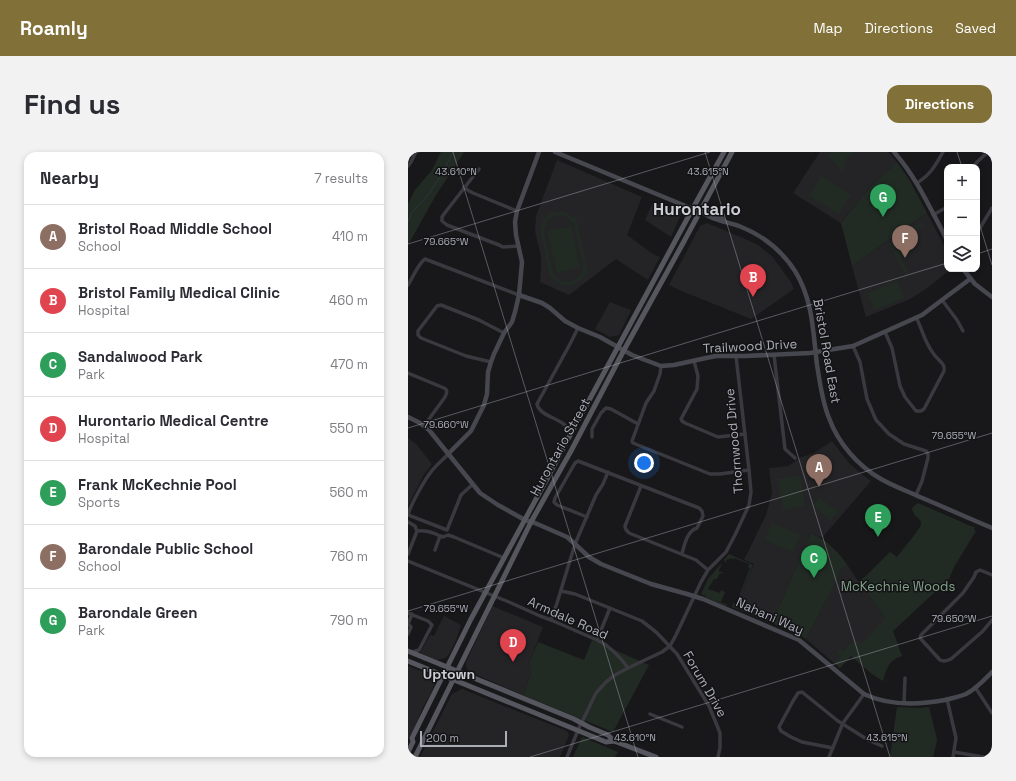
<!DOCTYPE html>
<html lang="en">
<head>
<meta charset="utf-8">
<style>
	:root { --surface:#fff; --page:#f2f2f3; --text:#2b2b33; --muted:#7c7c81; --line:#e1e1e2; --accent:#817139 }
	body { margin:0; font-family:"Space Grotesk",sans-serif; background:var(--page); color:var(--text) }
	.controls { position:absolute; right:12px; top:12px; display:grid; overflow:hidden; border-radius:8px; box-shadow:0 2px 6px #0003 }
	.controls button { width:36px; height:36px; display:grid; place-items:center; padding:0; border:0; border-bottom:1px solid var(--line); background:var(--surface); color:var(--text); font:20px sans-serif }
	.scale { position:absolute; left:12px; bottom:10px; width:87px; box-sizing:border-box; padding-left:4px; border:2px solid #abadb9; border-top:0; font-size:11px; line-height:14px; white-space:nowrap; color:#abadb9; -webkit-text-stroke:3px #131315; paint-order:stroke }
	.you { position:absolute; left:236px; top:311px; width:14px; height:14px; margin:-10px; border:3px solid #fff; border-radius:50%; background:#1a73e8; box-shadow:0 0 0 6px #1a73e833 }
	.badge { display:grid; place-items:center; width:26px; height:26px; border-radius:50%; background:var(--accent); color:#fff; font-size:13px; font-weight:700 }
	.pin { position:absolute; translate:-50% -33px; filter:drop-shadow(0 1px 2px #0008) }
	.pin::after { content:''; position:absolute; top:21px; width:14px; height:12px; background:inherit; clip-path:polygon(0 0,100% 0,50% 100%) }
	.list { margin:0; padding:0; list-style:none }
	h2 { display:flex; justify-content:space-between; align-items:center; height:52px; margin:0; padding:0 16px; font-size:17px }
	h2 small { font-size:13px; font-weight:400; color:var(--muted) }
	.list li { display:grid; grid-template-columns:26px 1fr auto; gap:12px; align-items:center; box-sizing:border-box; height:64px; padding:0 16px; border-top:1px solid var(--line) }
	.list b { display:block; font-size:15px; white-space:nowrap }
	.list p { margin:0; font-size:13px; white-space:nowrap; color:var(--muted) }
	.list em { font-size:13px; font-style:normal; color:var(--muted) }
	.icon { flex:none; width:22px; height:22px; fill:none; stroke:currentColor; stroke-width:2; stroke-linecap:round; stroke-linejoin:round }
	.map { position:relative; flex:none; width:584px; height:605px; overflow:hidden; border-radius:12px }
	header { display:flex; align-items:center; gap:24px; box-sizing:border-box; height:56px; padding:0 20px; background:var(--accent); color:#fff }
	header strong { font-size:19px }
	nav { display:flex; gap:22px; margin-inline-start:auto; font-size:14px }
	.intro { display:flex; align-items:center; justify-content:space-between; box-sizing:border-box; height:96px; padding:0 24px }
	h1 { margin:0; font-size:28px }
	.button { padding:10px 18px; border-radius:12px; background:var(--accent); color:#fff; font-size:14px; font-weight:700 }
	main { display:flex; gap:24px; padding:0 24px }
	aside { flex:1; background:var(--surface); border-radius:12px; box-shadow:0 2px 6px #0003 }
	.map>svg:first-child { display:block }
	.built { fill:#242427 }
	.green { fill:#222a24; fill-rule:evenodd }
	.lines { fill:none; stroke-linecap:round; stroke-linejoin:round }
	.stream { stroke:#2e353e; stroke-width:1 }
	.street { stroke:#39393f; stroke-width:3.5 }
	.secondary { stroke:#47484f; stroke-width:4.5 }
	.primary { stroke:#55565e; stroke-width:5 }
	.ticks { fill:none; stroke:#abadb9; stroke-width:1; stroke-opacity:0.45 }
	.labels { text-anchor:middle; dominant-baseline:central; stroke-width:3; stroke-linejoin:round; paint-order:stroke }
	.street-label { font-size:13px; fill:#abadb9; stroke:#131315 }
	.park-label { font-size:13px; fill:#83a389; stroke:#131315 }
	.neighbourhood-label { font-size:14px; font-weight:bold; fill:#cccdd5; stroke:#131315 }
	.district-label { font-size:17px; font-weight:bold; fill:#cccdd5; stroke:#131315 }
	.ticks-label { font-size:10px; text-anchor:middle; fill:#abadb9; stroke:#131315; stroke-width:3; stroke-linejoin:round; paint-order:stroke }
</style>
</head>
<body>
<header>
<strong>Roamly</strong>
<nav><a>Map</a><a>Directions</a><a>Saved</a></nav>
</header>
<div class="intro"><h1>Find us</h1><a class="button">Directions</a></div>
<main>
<aside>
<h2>Nearby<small>7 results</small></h2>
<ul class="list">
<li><span class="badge" style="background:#8d6e63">A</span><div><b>Bristol Road Middle School</b><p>School</p></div><em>410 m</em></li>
<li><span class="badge" style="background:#e0444e">B</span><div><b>Bristol Family Medical Clinic</b><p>Hospital</p></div><em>460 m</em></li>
<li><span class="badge" style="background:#2e9e5b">C</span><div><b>Sandalwood Park</b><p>Park</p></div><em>470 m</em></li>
<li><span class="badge" style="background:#e0444e">D</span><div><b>Hurontario Medical Centre</b><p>Hospital</p></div><em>550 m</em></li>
<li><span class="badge" style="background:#2e9e5b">E</span><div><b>Frank McKechnie Pool</b><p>Sports</p></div><em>560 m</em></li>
<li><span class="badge" style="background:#8d6e63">F</span><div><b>Barondale Public School</b><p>School</p></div><em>760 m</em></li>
<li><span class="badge" style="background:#2e9e5b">G</span><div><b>Barondale Green</b><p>Park</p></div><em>790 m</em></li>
</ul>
</aside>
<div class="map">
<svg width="584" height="605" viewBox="0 0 584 605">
	<rect width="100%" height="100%" fill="#18181a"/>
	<g class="built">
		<path d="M412,0H480L489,10L463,34L433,71L385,41Z"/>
		<path d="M149,8L234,45L219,83L245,102L252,105L240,128L208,107L161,143L132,130L133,114V105L127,79L128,64Z"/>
		<path d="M245,50L273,59V62L263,85L237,68Z"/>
		<path d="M519,61L539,99V117H543L518,137L502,147L458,165L444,114Z"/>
		<path d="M299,71L335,86L350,93L364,104L383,130L386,137L343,167L276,140L261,133L292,74Z"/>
		<path d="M202,150L223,158L211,183L202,185L187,177Z"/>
		<path d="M0,286L8,292L24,312L15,324L0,354Z"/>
		<path d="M424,289L430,297L441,311L450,319L463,329L414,386L403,381L364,471L327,456L346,412L336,408L358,363L364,341L361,316L381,314L391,306L406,301Z"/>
		<path d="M440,414L450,429L477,466L494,504L490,505L482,511L478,518L475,529L464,522L443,504L432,516L398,487L425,436L434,416Z"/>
		<path d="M84,454L135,475L121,511L123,522L115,543L62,520L60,518L58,514V510L80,464Z"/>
		<path d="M36,464L53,473L47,491L41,502L37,506L29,508L12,501L22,483L26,484Z"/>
		<path d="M0,514L22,523L25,526L27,531L22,543L15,555L8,573L0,587Z"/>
		<path d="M54,537L159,579L161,583L152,605H12L44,542Z"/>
	</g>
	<g class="green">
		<path d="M33,0H56L28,43L0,93V52L7,38L24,18Z"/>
		<path d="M423,0H444L445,1L436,9L439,13L434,17L436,19L435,20L419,3Z"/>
		<path d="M489,10L502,29L519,61L444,114L433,71L463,34Z"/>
		<path d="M413,24L443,43L431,62L401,44Z"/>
		<path d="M152,60L158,61L165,65H168L180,120V121L177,122C168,139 148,137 141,120L132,77L135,69L137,65L143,61ZM152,63L157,64L161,66L166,73L175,114L174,121L169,127L161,130H156L151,128L147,124L145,121L136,80C137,70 142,64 152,63Z"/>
		<path d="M514,70L516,74L508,78V80L505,81L508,87L499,92L503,100L493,106L501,122L498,124L481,91L496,83L495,80Z"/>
		<path d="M163,74L172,115L149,121L139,79Z"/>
		<path d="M489,129L496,146L466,158L460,141Z"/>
		<path d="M392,323L397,354L375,358L370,327Z"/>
		<path d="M411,346L431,359L422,369L405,353Z"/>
		<path d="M510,351L565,375H567L566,378L568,379L546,415L541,427L485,479L494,504C481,507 478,518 475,529L464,522L443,504L432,516L427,511L434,503H430L428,502C429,499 431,499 433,497L435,500L434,502L437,497L448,488L451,491H455L477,466L450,429L458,424L482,400L489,405C493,399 512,378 513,372C513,367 508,365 506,362C505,360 504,358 504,356Z"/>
		<path d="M364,371L393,383L385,400L356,388Z"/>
		<path d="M403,381C418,388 431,400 440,414L434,416L425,436L398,487L389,482L364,471Z"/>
		<path d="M321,402L345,413L327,456L324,455L325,451L328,452L342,416L340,415L341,412L326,406L325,408L324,406L318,408V411L316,408Z"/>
		<path d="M313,412L314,413L312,414L313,415L310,419L314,420L315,422L312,421L309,427H306L300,437L312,441L313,438L317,440L313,450L298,444L320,453L318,454L297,445L298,444L293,442L300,427Z"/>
		<path d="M184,488L241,513L205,580L115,543L123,522L121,511L130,490L176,508Z"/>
		<path d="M489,555L512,556L521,555L528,583L529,589L525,605H482Z"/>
		<path d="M174,585L210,600L207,605H165Z"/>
	</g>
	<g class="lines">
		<path class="stream" d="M0,70L4,60L21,42L36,18L45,0"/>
		<g class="street">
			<path d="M0,14L3,10L8,0"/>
			<path d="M566,15L569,10L580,0"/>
			<path d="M71,17L36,62L34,65V69L39,73L91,93L95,95L110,94"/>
			<path d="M509,31C523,22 527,14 535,0"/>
			<path d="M56,35L61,39L65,41L109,59"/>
			<path d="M525,63L539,55"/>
			<path d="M569,81L584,56"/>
			<path d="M0,133C5,125 10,112 17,107L111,143"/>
			<path d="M534,148L549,168L555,179"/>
			<path d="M477,180L484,196L492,234L497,245L508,259H513L516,257L536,219C538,211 529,208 525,201C517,191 514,177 508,165"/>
			<path d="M445,194L452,210L459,247L468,268L481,282L496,292L518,299L520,302V306L514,329L508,343"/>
			<path d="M366,203L377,297L387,306"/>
			<path d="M286,209L290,224L289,237L273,267L274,269L277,271L310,285L337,282"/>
			<path d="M83,210L58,204L13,186L10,183V179L29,154L33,153L71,168L96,181"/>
			<path d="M253,214L252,222L246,239L238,251L224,289L225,291L302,322H312L341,318"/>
			<path d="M0,221L36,236C40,238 39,241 37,245L16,274"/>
			<path d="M161,284C162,265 133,268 129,252L162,192L170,176"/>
			<path d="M184,285V277L193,261L198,256L203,257L230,272"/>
			<path d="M41,301C35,308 28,313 23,320C17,327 2,354 0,363L39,378L53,343L65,332"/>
			<path d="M233,334L217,374C217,377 218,378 221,381L283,406L288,408L300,418"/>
			<path d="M179,365L149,353L146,350L147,346L167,311L170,309L291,356L294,359L295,364L289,376C279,379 277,392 274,401"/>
			<path d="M0,370L7,374L9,379L0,402"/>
			<path d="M9,379C17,378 24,380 32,384L27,398"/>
			<path d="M32,384L35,385L40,383L46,385L96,406"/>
			<path d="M0,409L101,450L132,464L143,468L189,488L198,493L205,499L213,507L220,516"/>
			<path d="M584,423L572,418L568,420L566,425L555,441L513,483L512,486L532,508C536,510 539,509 543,507L575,479L584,468"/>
			<path d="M153,439L167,442L234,469L248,480L269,502L301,554L306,566L312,581V596L310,605"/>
			<path d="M0,461L20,469L24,473L11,498L5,500"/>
			<path d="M143,468L149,451L167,392L188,343L195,332L200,320"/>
			<path d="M0,482L3,475L0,472L4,462"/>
			<path d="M189,488L202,456"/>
			<path d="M567,535L584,561"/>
			<path d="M539,547L548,586L545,605"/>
			<path d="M496,551L497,526"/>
			<path d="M242,562L274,575"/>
			<path d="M175,568L188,541L198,530L207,523L220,516L254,500L262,494L268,483L293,430L300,418L318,400L327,383L341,353L343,340L341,318L328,204"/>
			<path d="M425,596L394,590L383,585L373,579L371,575L385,549L390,541L394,540L430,569L460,588L474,594"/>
			<path d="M546,600L575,605"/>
			<path d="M159,605L173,571"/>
			<path d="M421,605L435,571L456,542"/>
		</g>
		<g class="secondary">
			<path d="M147,0L280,55C291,59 309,58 316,69"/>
			<path d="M486,0C509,26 523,58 539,88"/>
			<path d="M293,58C299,67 320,70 331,74C354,83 374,99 387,119C405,148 405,180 409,213C412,231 414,249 421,266C430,291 450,314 473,327C485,334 499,339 512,345C536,355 560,366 584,376"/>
			<path d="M555,117L567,132L584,145"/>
			<path d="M111,143L134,151L142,156L157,169L170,176L192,185L224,203L253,214L266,213L298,206L308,204H337L402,201L445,194L514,163L562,127"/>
			<path d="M0,265L12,271L21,278L72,341L90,353L117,368L127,371L159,385L167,392L181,405L193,412L243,432L279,442L295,447L391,488L456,542C481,554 510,553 537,548C544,546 551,545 558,542C568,537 576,528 584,520"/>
			<path d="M41,301L63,279L76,253L79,242L80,220L83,210L86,202L96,181L104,170L107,160L111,143L114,110L108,83L107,70L109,59L131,0"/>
		</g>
		<g class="primary">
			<path d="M0,499L166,567L181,575L200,583L206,589L248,605"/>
			<path d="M0,509L198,590L206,589"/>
			<path d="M0,600L5,590L4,586L63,467L140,325L171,266L178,254L285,56L316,0"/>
			<path d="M7,605L123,370L163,299L216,198L274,93L324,0"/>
		</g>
	</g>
	<path class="ticks" d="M45,0L230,605M297,0L482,605M549,0L554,15M569,64L584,113M0,92L302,0M569,102L584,97M0,276L539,111M0,459L584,281M122,605L584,464"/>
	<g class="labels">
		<g class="street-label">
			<text transform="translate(342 194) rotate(-3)">Trailwood Drive</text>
			<text transform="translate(419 199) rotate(80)">Bristol Road East</text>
			<text transform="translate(326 289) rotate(-95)">Thornwood Drive</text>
			<text transform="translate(152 295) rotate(-61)">Hurontario Street</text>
			<text transform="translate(362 464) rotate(24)">Nahani Way</text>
			<text transform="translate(160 466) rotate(24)">Armdale Road</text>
			<text transform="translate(297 532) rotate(60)">Forum Drive</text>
		</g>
		<g class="park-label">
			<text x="490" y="434">McKechnie Woods</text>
		</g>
		<g class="neighbourhood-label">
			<text x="41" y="522">Uptown</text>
		</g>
		<g class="district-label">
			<text x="289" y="57">Hurontario</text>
		</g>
	</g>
	<g class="ticks-label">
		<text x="48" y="23">43.610°N</text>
		<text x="300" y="23">43.615°N</text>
		<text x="38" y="93">79.665°W</text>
		<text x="38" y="276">79.660°W</text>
		<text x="546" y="287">79.655°W</text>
		<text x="38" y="460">79.655°W</text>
		<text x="546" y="470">79.650°W</text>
		<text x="227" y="589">43.610°N</text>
		<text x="479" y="589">43.615°N</text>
	</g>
</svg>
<div class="controls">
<button>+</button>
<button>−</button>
<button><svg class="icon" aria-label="layers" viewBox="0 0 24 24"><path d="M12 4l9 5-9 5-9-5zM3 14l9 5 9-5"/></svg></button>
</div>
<div class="scale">200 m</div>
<div class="you"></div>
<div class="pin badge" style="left:411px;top:335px;background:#8d6e63">A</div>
<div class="pin badge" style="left:345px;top:145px;background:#e0444e">B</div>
<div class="pin badge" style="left:406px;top:426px;background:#2e9e5b">C</div>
<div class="pin badge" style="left:105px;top:510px;background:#e0444e">D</div>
<div class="pin badge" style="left:470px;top:385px;background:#2e9e5b">E</div>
<div class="pin badge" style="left:497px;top:106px;background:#8d6e63">F</div>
<div class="pin badge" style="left:475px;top:65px;background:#2e9e5b">G</div>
</div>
</main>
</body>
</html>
